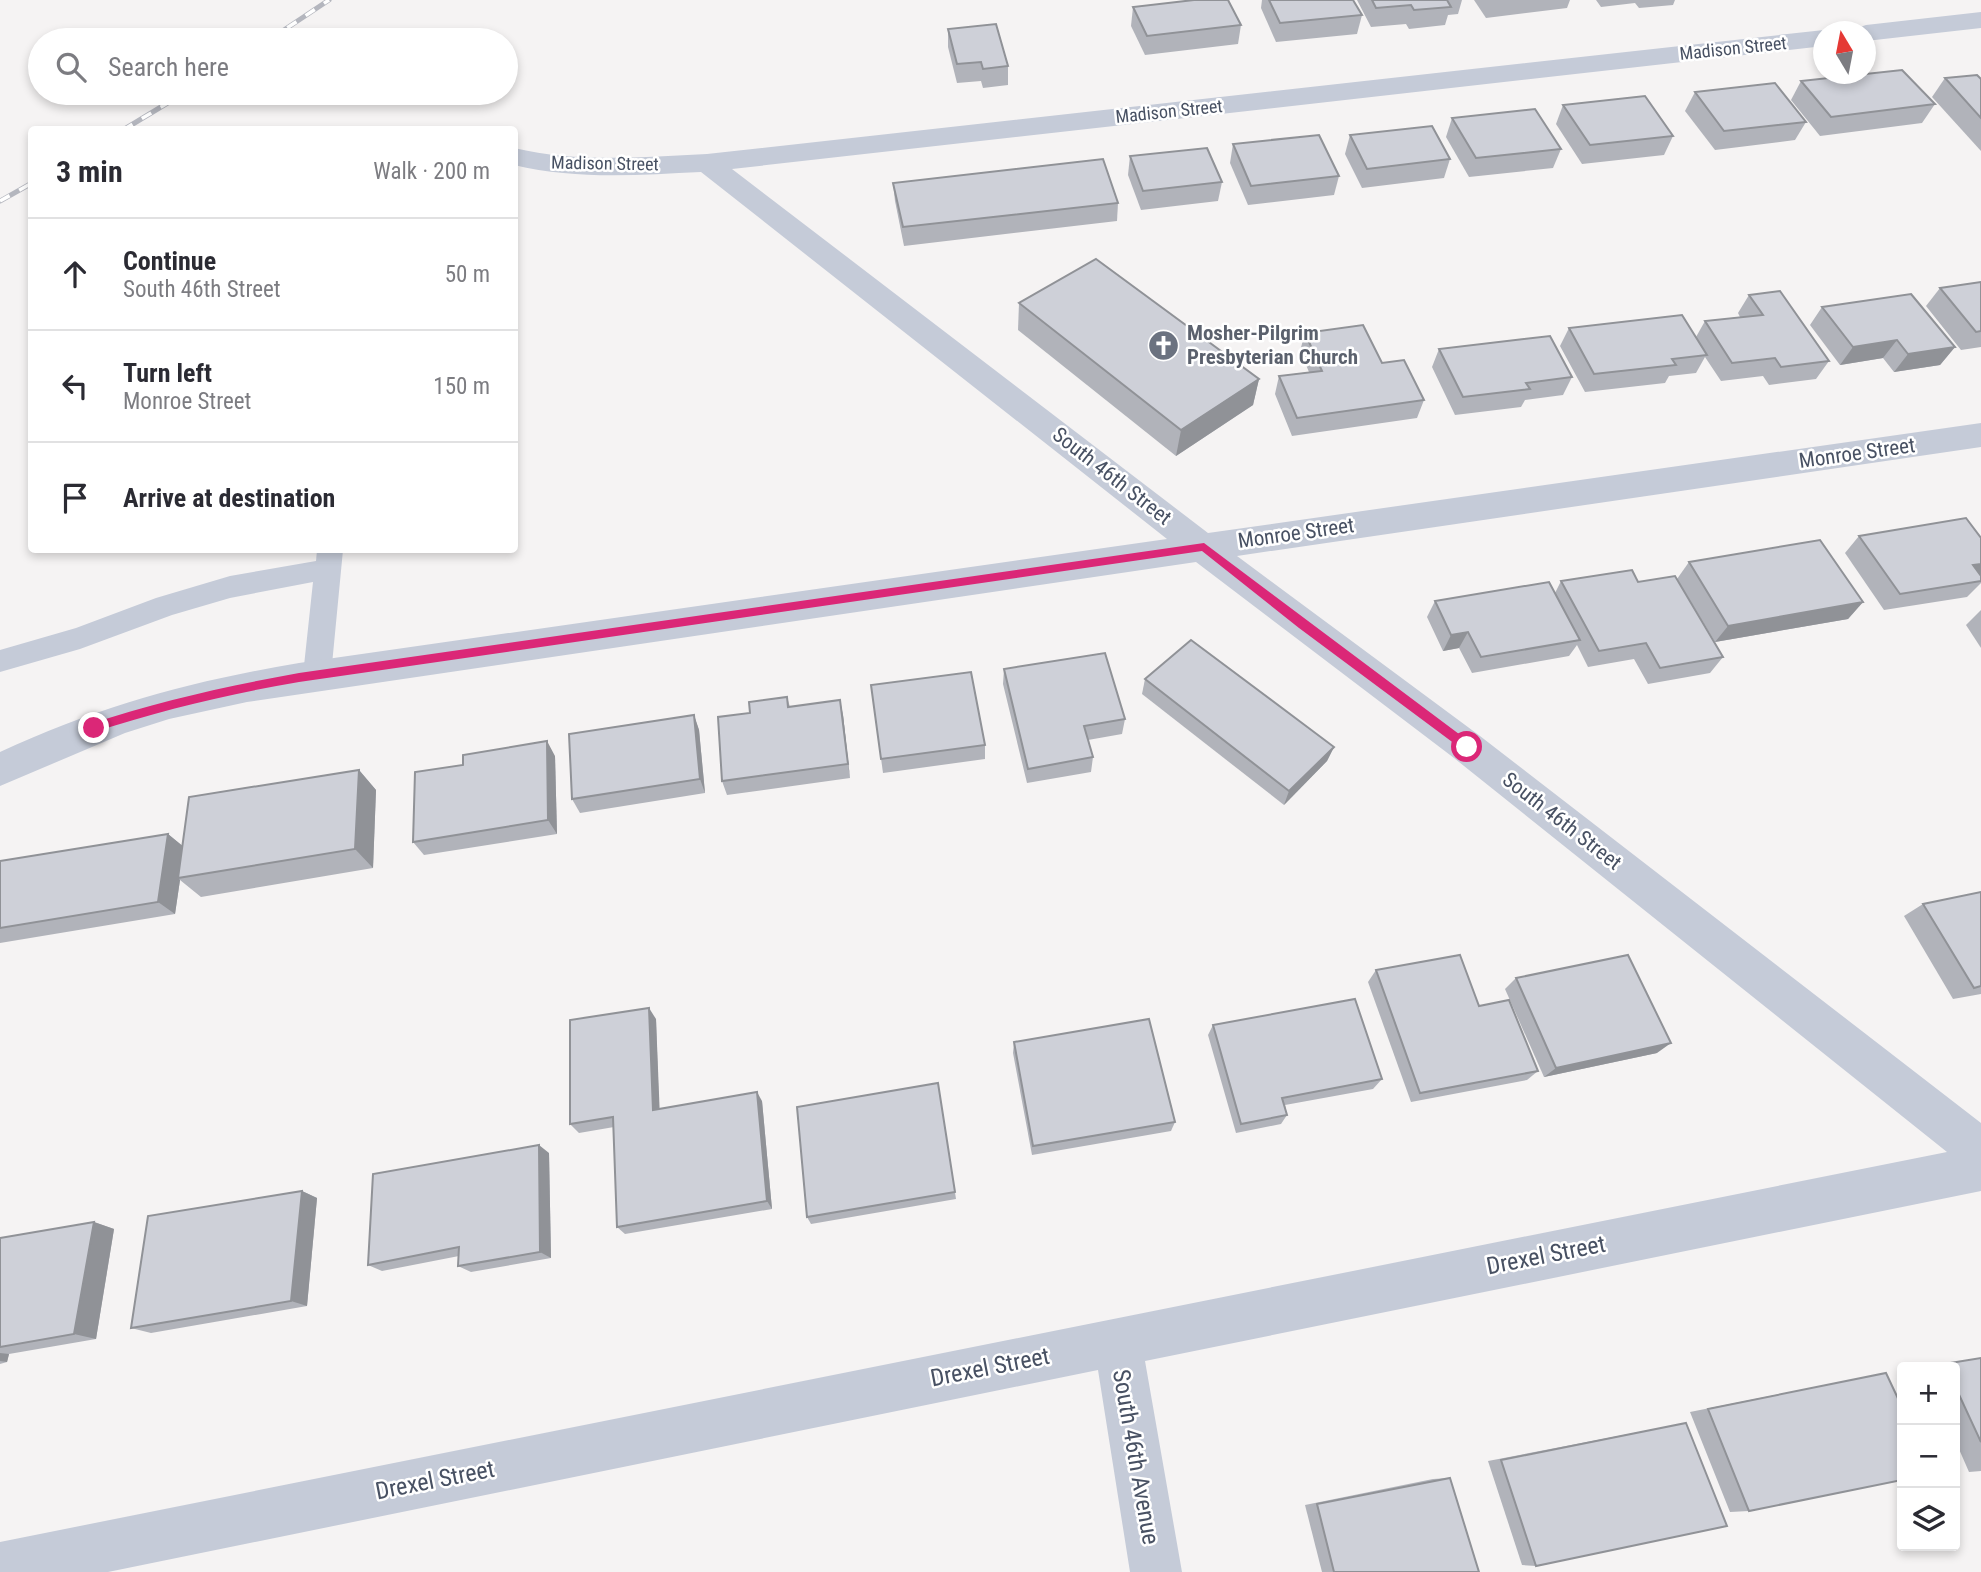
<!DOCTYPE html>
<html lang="en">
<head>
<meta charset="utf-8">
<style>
	:root { --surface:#fff; --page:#f2f2f3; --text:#2b2b33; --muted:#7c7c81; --line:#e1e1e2 }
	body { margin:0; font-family:"Roboto Condensed",sans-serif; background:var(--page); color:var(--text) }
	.controls { position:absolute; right:21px; bottom:21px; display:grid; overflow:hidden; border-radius:7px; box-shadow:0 4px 10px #0003 }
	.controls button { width:63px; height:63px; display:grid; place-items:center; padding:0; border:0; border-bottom:2px solid var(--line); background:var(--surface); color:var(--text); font:35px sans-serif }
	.compass { position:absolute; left:1813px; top:21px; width:63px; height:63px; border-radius:50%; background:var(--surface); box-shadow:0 4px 10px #0003; rotate:350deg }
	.stop { position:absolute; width:21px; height:21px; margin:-16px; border:5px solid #db2777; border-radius:50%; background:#fff }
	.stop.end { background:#db2777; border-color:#fff; box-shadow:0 2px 7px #0008 }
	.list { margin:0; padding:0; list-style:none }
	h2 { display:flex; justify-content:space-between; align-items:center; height:91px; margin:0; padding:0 28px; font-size:30px }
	h2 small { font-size:23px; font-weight:400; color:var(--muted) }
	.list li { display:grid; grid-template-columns:46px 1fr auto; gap:21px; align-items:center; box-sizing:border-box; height:112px; padding:0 28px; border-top:2px solid var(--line) }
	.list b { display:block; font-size:26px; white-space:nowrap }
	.list p { margin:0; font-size:23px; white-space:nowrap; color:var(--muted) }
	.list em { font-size:23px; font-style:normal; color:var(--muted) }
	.icon { flex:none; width:38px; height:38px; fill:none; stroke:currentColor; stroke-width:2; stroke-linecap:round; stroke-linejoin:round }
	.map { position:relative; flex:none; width:1981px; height:1572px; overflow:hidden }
	.search { position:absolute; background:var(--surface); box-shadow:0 4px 10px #0003; left:28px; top:28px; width:490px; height:77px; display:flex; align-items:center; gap:18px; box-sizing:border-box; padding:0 24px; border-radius:38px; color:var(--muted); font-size:26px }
	.panel { position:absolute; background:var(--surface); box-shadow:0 4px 10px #0003; left:28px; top:126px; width:490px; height:427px; border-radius:7px }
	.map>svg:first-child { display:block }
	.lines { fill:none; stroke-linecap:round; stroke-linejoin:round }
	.lane { fill:#c5cbd8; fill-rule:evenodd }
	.street { fill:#c5cbd8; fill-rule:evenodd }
	.rail-casing { stroke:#b4b6be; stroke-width:5 }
	.rail { stroke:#fff; stroke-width:3.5; stroke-dasharray:11; stroke-linecap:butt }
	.wall { fill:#b1b3ba }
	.shaded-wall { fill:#909297 }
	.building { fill:#ced0d8; stroke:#909297; stroke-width:2 }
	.route { fill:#db2777 }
	.labels { text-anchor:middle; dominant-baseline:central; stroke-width:5; stroke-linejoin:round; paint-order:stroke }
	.far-street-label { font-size:18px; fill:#485163; stroke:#fff }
	.worship-label { font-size:21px; font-weight:bold; fill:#5b616d; stroke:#fff; text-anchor:start }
	.street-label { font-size:21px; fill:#485163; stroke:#fff }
	.near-street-label { font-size:24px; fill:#485163; stroke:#fff }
</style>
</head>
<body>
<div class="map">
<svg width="1981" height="1572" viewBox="0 0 1981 1572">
	<rect width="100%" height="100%" fill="#f5f3f3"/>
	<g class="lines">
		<path class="lane" d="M317,550H343L331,675L327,683L317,687L307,683L303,675L313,582L230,598L172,615L80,649L0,672V650L76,628L156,598L230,576L316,561Z"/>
		<g class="street">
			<path d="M1981,12V28L1866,41V32H1854L1857,28L1866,25Z"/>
			<path d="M1824,30L1829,32H1824V46L732,169L1208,533L1981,423V447L1237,556L1480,736L1981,1123V1191L1145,1361L1182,1572H1130L1098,1370L108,1572H0V1542L1947,1152L1454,758L1196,562L247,702L169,719L125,733L0,786V752C103,705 188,682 299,663L1167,539L701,172C638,175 576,180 514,165V148C578,163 642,157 707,154Z"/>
		</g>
		<defs>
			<g id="rail">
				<path d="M269,40L329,0"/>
				<path d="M123,130L184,93"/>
				<path d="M0,201L32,183"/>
			</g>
		</defs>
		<use href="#rail" class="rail-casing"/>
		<use href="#rail" class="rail"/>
	</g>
	<g class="wall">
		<path d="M1262,0H1353L1362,15L1357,34L1276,42L1261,8Z"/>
		<path d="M1357,0H1462L1458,14L1448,15L1445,25L1409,29L1406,24L1371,27Z"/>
		<path d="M1474,0H1570L1567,8L1486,18Z"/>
		<path d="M1596,0H1675L1673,5L1639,8L1635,3L1601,7Z"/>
		<path d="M1133,7L1241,25L1238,44L1145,55L1131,26Z"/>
		<path d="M948,29L1008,66V85L983,88L981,81L957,83L948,47Z"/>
		<path d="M1945,78L1981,79V151L1932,97Z"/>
		<path d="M1801,81L1935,104L1922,123L1820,136L1791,100Z"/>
		<path d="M1695,92L1806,122L1795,140L1715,150L1685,111Z"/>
		<path d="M1563,105L1673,136L1664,155L1582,164L1556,124Z"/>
		<path d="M1452,118L1561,149L1553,168L1469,177L1446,137Z"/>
		<path d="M1350,135L1450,159L1444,178L1362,188L1345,154Z"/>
		<path d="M1233,144L1339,176L1334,195L1248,205L1230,163Z"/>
		<path d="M1130,156L1222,182L1218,201L1141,210L1128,175Z"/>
		<path d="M893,183L1118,203L1117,221L904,246L895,201Z"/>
		<path d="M1981,282V347L1961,350L1926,306L1940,288Z"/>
		<path d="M1749,295L1829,361L1816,379L1769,385L1763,376L1721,381L1705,357L1696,373L1669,376L1665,383L1585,392L1560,346L1569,328L1696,337L1705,321L1740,317L1738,313Z"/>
		<path d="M1019,303L1259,379L1253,405L1176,456L1018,330Z"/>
		<path d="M1822,307L1955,347L1940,365L1894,372L1883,358L1840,365L1810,325Z"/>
		<path d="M1305,333L1382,363L1424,400L1417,418L1292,436L1275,394L1279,376L1309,372L1300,351Z"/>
		<path d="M1439,349L1572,377L1563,395L1525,400L1521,407L1455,415L1432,367Z"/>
		<path d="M1859,536L1981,538V583L1967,597L1884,610L1845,553Z"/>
		<path d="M1689,562L1863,602L1848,619L1715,642L1677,579Z"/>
		<path d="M1561,581L1638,582L1723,657L1710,673L1648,684L1634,659L1588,667L1577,645L1569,656L1472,673L1459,648L1443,651L1427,617L1435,601L1555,593Z"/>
		<path d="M1981,610V648L1966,625Z"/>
		<path d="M1004,669L1125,719L1122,734L1088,740L1093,757L1091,772L1027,783L1003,684Z"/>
		<path d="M1145,679L1334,747L1327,761L1284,805L1142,694Z"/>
		<path d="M871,685L985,745V759L883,773Z"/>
		<path d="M787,697L790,707L843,715L850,778L727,795L722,781L750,713Z"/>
		<path d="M694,715L699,730L705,793L580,813L572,799Z"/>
		<path d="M555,756L557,834L424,855L413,842Z"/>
		<path d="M359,770L376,790L373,868L201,897L180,880L175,914L0,943V861L168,834L182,846Z"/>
		<path d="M1981,892V994L1953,999L1904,916L1923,904Z"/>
		<path d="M1376,970L1479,1006L1538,1071L1527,1080L1411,1102L1368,982Z"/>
		<path d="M1516,978L1657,1053L1544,1077L1505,989Z"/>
		<path d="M656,1019L659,1109L762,1101L772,1209L625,1234L617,1227L614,1127L579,1133L570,1124Z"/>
		<path d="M1213,1025L1382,1079L1373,1089L1285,1105L1287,1115L1281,1124L1236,1133L1208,1035Z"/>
		<path d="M1014,1042L1175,1122L1171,1131L1032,1155L1013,1053Z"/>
		<path d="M938,1083L956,1199L811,1224L807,1217Z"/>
		<path d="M549,1153L551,1258L471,1272L458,1266L459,1256L382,1271L368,1265Z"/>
		<path d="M302,1191L317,1198L307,1306L151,1333L131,1328Z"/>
		<path d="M94,1222L114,1229L96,1339L9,1354L7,1362L0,1364V1238Z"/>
		<path d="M1981,1358V1471L1969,1472L1955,1440V1367H1926Z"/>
		<path d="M1886,1373L1749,1511L1730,1512L1690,1412Z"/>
		<path d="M1686,1423L1536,1566L1522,1565L1488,1461Z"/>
		<path d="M1450,1478L1479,1572H1322L1305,1505L1433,1479Z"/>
	</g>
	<g class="shaded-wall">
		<path d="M1897,340L1883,358L1840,365L1853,347Z"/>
		<path d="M1955,347L1940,365L1894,372L1908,354Z"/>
		<path d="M1259,379L1253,405L1176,456L1181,430Z"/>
		<path d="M1981,564V577L1973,565Z"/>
		<path d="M1863,602L1848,619L1715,642L1728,626Z"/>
		<path d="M1468,632L1459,648L1443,651L1451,635Z"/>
		<path d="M840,700L843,715L850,778L848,764Z"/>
		<path d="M694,715L699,730L705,793L700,779Z"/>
		<path d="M547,741L555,756L557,834L548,820Z"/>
		<path d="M1334,747L1327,761L1284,805L1289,791Z"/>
		<path d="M359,770L376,790L373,868L355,849Z"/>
		<path d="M168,834L184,847L178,878L180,880L175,914L158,902Z"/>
		<path d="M649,1008L656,1019L660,1119L653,1110Z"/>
		<path d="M1671,1043L1657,1053L1544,1077L1556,1068Z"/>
		<path d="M757,1092L762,1101L772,1209L767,1201Z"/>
		<path d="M539,1145L549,1153L551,1258L540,1252Z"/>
		<path d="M302,1191L317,1198L307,1306L291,1301Z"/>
		<path d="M94,1222L114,1229L96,1339L74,1334Z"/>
		<path d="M0,1353L9,1354L7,1362L0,1361Z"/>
	</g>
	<g class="building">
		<path d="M1194,0H1228L1241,25L1147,36L1133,7Z"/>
		<path d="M1269,0H1353L1362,15L1280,23Z"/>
		<path d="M1372,0H1447L1451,7L1414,10L1411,5L1376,8Z"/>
		<path d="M996,24L1008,66L983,69L981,62L957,64L948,29Z"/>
		<path d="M1902,70L1935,104L1831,117L1801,81Z"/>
		<path d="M1977,75L1981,79V118L1945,78Z"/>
		<path d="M1775,83L1806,122L1724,131L1695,92Z"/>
		<path d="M1645,96L1673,136L1590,145L1563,105Z"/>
		<path d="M1535,109L1561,149L1476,158L1452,118Z"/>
		<path d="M1432,126L1450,159L1367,169L1350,135Z"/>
		<path d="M1319,135L1339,176L1251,186L1233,144Z"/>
		<path d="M1207,148L1222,182L1143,191L1130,156Z"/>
		<path d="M1103,159L1118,203L903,227L893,183Z"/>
		<path d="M1096,259L1259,379L1181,430L1019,303Z"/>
		<path d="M1981,282V331L1976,332L1940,288Z"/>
		<path d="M1780,291L1829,361L1781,367L1775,358L1732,363L1705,321L1763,315L1749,295Z"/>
		<path d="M1911,294L1955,347L1908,354L1897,340L1853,347L1822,307Z"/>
		<path d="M1682,315L1707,355L1672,359L1676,365L1594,374L1569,328Z"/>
		<path d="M1363,325L1382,363L1404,360L1424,400L1297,418L1279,376L1322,371L1305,333Z"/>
		<path d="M1550,336L1572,377L1526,383L1530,389L1463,397L1439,349Z"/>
		<path d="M1966,518L1981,538V564L1973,565L1981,576V581L1900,594L1859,536Z"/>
		<path d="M1820,540L1863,602L1728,626L1689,562Z"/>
		<path d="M1632,570L1638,582L1675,576L1723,657L1660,668L1646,643L1599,651L1561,581Z"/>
		<path d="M1549,582L1580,640L1481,657L1468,632L1451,635L1435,601Z"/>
		<path d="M1191,640L1334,747L1289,791L1145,679Z"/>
		<path d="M1105,653L1125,719L1084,726L1093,757L1028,769L1004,669Z"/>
		<path d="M971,672L985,745L881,759L871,685Z"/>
		<path d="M787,697L788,707L840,700L848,764L722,781L718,717L750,713L749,702Z"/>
		<path d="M694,715L700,779L572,799L569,734Z"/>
		<path d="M547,741L548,820L413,842L415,772L463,765V755Z"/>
		<path d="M359,770L355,849L178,878L189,797Z"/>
		<path d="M168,834L158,902L0,928V861Z"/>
		<path d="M1981,892V986L1974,988L1923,904Z"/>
		<path d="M1460,955L1479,1006L1509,1000L1538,1071L1420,1093L1376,970Z"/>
		<path d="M1628,955L1671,1043L1556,1068L1516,978Z"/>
		<path d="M1355,999L1382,1079L1282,1098L1287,1115L1241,1124L1213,1025Z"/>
		<path d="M649,1008L653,1110L757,1092L767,1201L617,1227L613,1117L570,1124V1020Z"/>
		<path d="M1149,1019L1175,1122L1033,1146L1014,1042Z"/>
		<path d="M938,1083L955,1192L807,1217L797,1107Z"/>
		<path d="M539,1145L540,1252L458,1266L459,1247L368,1265L373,1174Z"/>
		<path d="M302,1191L291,1301L131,1328L148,1216Z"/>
		<path d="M94,1222L74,1334L0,1347V1238Z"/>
		<path d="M1981,1358V1442L1955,1386V1367H1946L1944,1364Z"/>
		<path d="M1886,1373L1902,1407V1480L1749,1511L1708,1409Z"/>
		<path d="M1686,1423L1727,1526L1536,1566L1501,1460Z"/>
		<path d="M1450,1478L1479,1572H1334L1317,1504Z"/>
	</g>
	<path class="route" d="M1204,543L1471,743V750H1463L1299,628L1202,551L299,682C229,694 162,710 94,732L88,728L90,724C159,701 227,686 299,673Z"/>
	<defs>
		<symbol id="church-disc" viewBox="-11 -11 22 22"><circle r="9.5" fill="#6b7280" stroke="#fff"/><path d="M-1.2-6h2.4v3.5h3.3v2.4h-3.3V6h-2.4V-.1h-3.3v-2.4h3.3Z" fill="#fff"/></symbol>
	</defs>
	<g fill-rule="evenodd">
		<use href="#church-disc" x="1146" y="328" width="35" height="35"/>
	</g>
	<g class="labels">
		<g class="far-street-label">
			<text transform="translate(1733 48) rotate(-6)">Madison Street</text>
			<text transform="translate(1169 111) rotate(-6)">Madison Street</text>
			<text transform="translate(605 163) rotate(1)">Madison Street</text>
		</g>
		<g class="worship-label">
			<text x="1187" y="333">Mosher-Pilgrim<tspan x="1187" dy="24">Presbyterian Church</tspan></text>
		</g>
		<g class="street-label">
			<text transform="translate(1857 453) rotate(-8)">Monroe Street</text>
			<text transform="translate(1112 476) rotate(38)">South 46th Street</text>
			<text transform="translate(1296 533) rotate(-8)">Monroe Street</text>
			<text transform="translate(1562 821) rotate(38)">South 46th Street</text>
		</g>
		<g class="near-street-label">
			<text transform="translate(1546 1255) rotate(-11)">Drexel Street</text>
			<text transform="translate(990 1367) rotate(-11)">Drexel Street</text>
			<text transform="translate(1136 1457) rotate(80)">South 46th Avenue</text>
			<text transform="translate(435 1480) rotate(-11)">Drexel Street</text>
		</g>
	</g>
</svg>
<div class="controls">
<button>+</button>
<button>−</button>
<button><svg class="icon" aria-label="layers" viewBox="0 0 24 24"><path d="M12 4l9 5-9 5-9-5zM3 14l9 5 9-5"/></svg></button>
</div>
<svg class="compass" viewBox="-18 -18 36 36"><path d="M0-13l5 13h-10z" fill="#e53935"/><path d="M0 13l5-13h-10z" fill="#7c7c81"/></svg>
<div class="stop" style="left:1467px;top:747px"></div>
<div class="stop end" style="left:94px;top:728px"></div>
<div class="search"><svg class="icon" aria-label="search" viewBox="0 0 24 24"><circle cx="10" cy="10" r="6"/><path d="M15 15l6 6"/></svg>Search here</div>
<section class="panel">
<h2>3 min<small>Walk · 200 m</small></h2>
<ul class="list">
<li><svg class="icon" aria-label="ahead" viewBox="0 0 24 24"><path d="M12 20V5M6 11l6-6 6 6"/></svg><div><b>Continue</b><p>South 46th Street</p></div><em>50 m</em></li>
<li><svg class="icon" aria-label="left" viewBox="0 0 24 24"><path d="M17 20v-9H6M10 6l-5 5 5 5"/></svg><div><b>Turn left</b><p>Monroe Street</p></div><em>150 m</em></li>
<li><svg class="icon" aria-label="arrive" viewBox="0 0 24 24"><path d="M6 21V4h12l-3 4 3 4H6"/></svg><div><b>Arrive at destination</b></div></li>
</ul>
</section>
</div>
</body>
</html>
